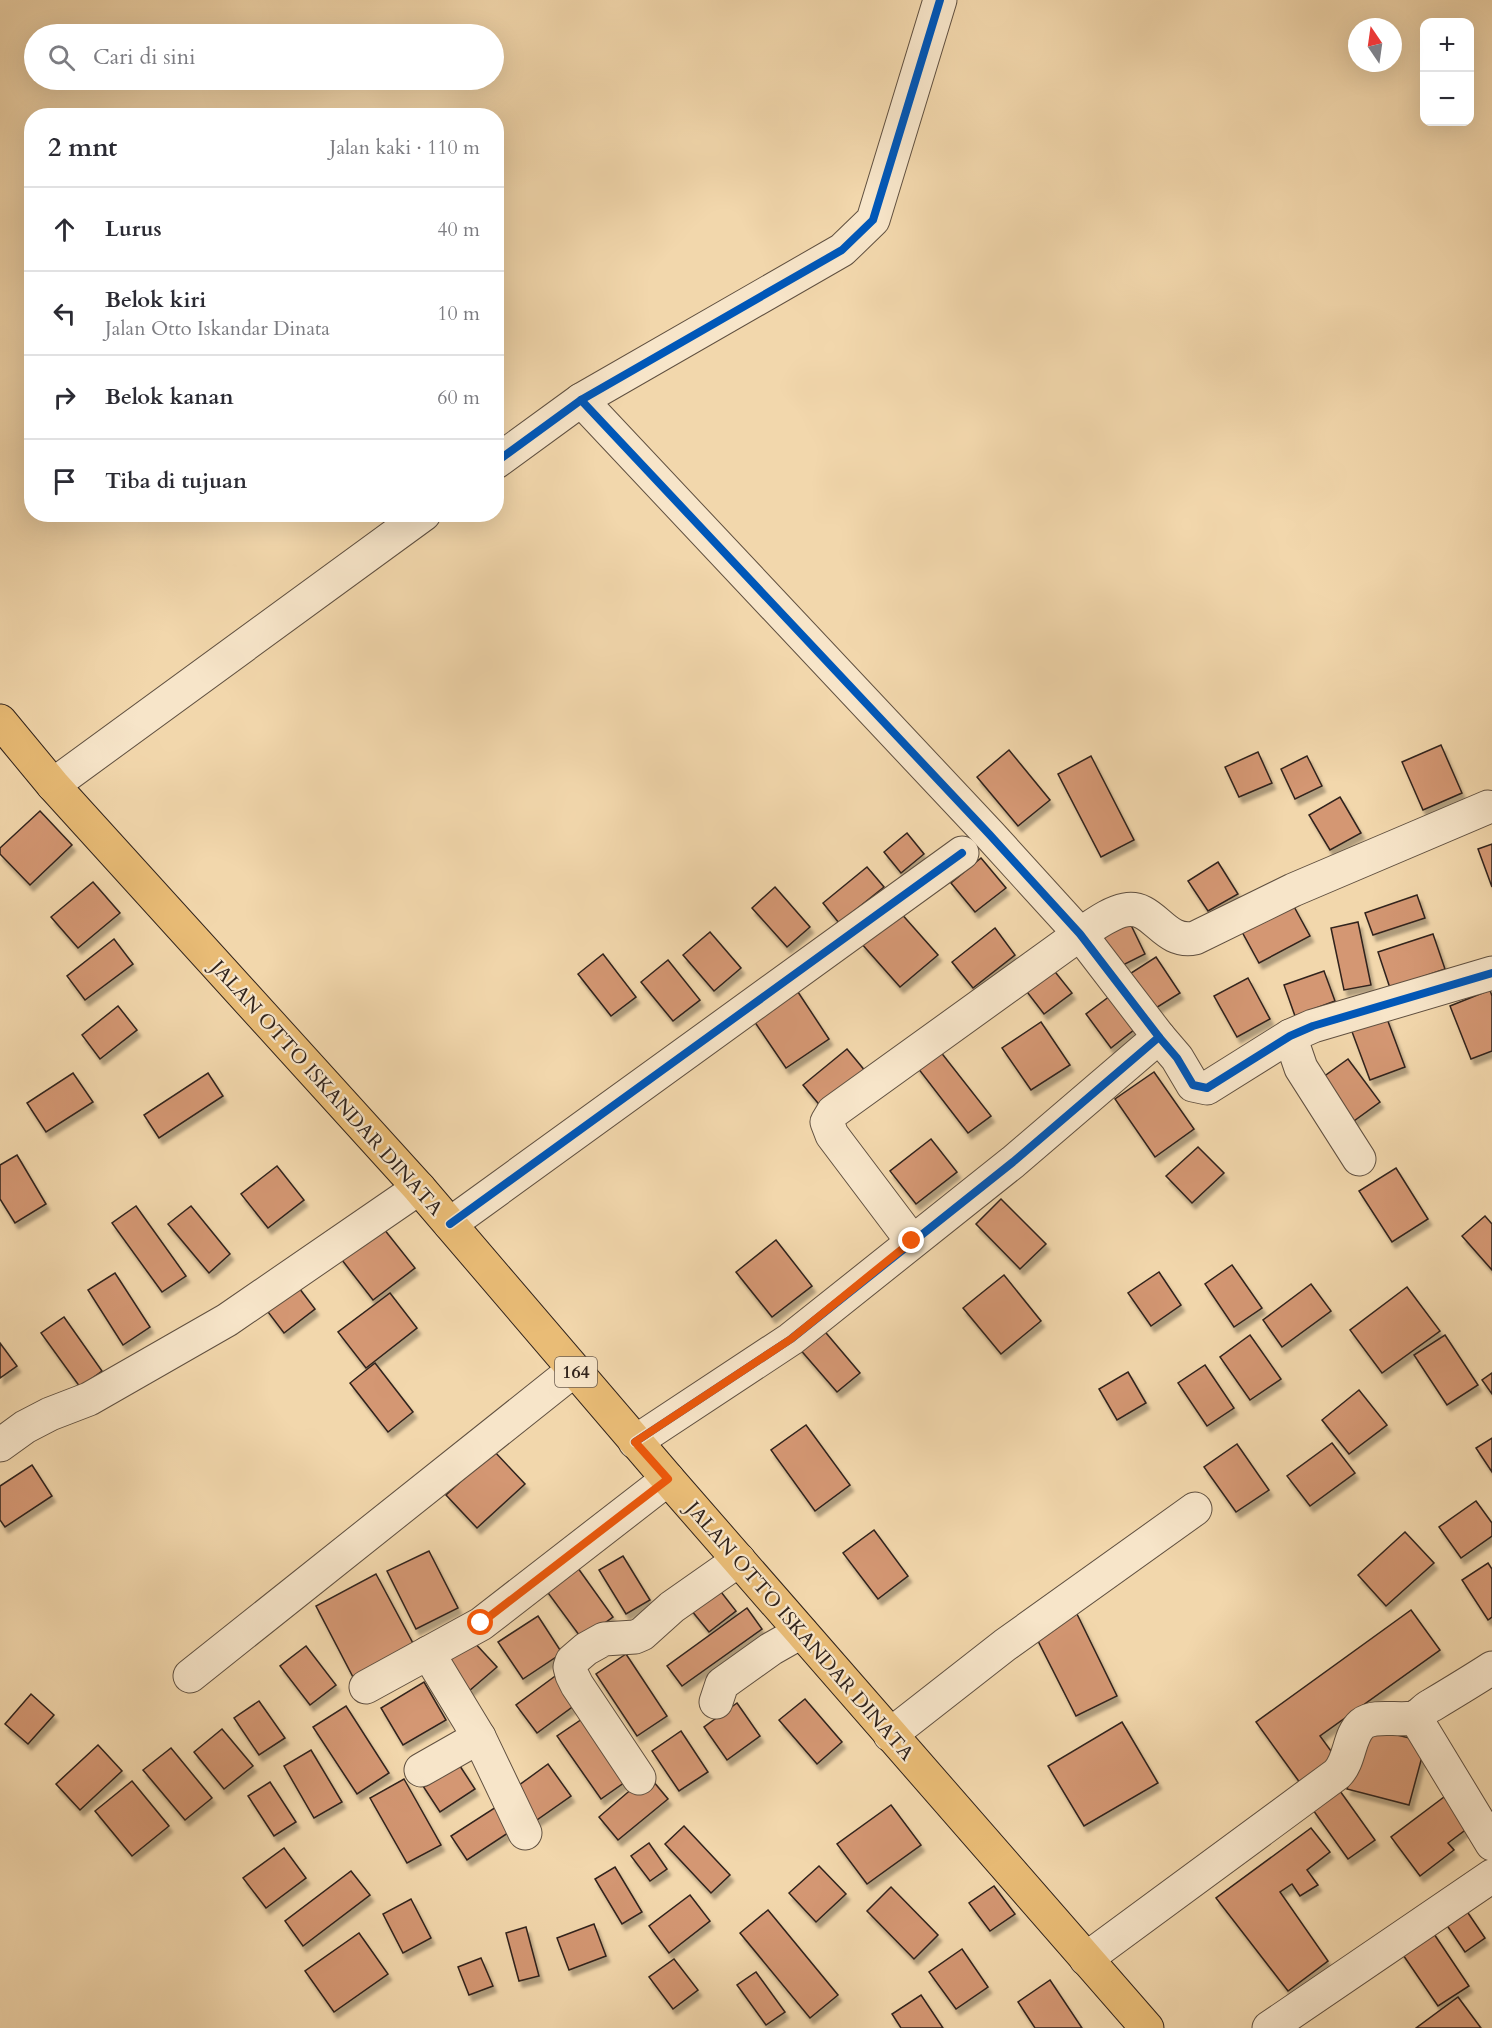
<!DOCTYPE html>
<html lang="id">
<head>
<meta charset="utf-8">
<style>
	:root { --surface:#fff; --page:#f2f2f3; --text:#2b2b33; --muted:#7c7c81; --line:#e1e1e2 }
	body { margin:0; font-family:Cardo,serif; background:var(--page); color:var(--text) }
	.controls { position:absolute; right:18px; top:18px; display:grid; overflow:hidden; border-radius:12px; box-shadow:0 6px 24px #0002 }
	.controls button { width:54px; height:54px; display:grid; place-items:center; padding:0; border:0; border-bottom:2px solid var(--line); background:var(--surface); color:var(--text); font:30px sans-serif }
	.compass { position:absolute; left:1348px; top:18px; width:54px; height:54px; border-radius:50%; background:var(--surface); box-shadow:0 6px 24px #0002; rotate:347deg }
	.stop { position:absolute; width:18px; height:18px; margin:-14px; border:4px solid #ea580c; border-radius:50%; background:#fff }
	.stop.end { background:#ea580c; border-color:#fff; box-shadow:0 2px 6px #0008 }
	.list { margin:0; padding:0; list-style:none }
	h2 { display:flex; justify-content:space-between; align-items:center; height:78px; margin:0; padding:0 24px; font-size:26px }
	h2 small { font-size:20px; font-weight:400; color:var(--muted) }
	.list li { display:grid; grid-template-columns:39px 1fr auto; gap:18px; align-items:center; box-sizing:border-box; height:84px; padding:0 24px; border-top:2px solid var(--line) }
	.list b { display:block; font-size:22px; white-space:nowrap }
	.list p { margin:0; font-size:20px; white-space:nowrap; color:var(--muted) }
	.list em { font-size:20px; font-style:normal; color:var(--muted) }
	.icon { flex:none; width:33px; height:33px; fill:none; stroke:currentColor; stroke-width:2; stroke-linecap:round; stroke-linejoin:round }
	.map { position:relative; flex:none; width:1492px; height:2028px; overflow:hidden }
	.search { position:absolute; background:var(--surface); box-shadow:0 6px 24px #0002; left:24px; top:24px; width:480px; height:66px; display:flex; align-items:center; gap:15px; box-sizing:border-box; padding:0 21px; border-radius:33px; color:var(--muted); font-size:22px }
	.panel { position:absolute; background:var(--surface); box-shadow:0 6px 24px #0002; left:24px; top:108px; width:480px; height:414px; border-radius:24px }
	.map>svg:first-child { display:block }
	.building { fill:#d49773; stroke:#30231c; stroke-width:1.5; filter:url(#shadow) }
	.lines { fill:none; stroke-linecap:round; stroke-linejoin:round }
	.minor-casing { stroke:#605040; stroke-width:35 }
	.major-casing { stroke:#30231c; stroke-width:35 }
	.minor { stroke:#f7e5c9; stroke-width:33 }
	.major { stroke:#e9bc76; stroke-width:33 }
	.cycleway-casing { stroke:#f7e5c9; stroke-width:11 }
	.cycleway { stroke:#0057b8; stroke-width:8 }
	.route { stroke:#ea580c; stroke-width:8 }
	.labels { text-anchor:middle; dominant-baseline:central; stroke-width:4.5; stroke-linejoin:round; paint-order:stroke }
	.shield { fill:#f7e5c9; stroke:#6c5d50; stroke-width:1.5 }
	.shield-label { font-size:18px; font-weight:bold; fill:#30231c }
	.street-label { font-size:20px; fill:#30231c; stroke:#f7e5c9 }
</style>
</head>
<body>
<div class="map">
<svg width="1492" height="2028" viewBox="0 0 1492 2028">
	<defs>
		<filter id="shadow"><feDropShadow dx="3.5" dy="6" stdDeviation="1.5" flood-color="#0004"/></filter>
	</defs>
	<rect width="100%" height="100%" fill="#f2d7ac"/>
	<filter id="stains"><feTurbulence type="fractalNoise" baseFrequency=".00333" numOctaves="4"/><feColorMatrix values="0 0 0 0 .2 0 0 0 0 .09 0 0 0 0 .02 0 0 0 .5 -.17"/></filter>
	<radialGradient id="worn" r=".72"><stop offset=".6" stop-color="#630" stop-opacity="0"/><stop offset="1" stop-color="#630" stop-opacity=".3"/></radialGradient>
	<g class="building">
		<path d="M1441,745L1462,793L1423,810L1402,762Z"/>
		<path d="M1009,750L1050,800L1018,826L977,777Z"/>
		<path d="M1258,752L1272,783L1239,797L1225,767Z"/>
		<path d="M1091,756L1134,840L1101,857L1058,774Z"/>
		<path d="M1307,756L1322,786L1295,799L1281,769Z"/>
		<path d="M1340,797L1361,833L1330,850L1309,815Z"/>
		<path d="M40,811L72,845L30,885L0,854V848Z"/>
		<path d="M907,833L924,854L901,873L884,852Z"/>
		<path d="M1492,844V887L1478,849Z"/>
		<path d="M981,858L1006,888L975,912L951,883Z"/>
		<path d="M1218,862L1238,894L1208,911L1188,881Z"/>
		<path d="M867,867L884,887L839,923L823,903Z"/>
		<path d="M93,882L120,913L78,948L51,917Z"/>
		<path d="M775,887L810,927L787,947L752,908Z"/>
		<path d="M1417,895L1425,918L1373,935L1365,913Z"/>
		<path d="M1292,903L1310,936L1259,963L1241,930Z"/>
		<path d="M899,911L938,955L900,987L861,943Z"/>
		<path d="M1128,919L1145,954L1119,967L1101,932Z"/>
		<path d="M1358,922L1371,985L1344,990L1331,928Z"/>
		<path d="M995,928L1015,955L973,988L952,962Z"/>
		<path d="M710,932L741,968L714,991L683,955Z"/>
		<path d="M1433,934L1445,969L1390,988L1378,952Z"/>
		<path d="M114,939L133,964L85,1000L67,976Z"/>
		<path d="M603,954L636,997L611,1016L578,974Z"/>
		<path d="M1156,957L1180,993L1151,1011L1128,975Z"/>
		<path d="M668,960L700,1000L673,1021L641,982Z"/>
		<path d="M1052,968L1072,993L1044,1014L1024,988Z"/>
		<path d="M1324,971L1335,1001L1295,1016L1284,985Z"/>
		<path d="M1248,978L1270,1019L1237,1037L1214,996Z"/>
		<path d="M794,986L829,1039L786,1068L750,1015Z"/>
		<path d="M1490,990L1492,996V1051L1471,1059L1450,1006Z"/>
		<path d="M1110,996L1135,1029L1111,1048L1086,1014Z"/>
		<path d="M118,1006L137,1030L100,1059L82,1035Z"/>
		<path d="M1386,1016L1405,1067L1370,1080L1351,1029Z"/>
		<path d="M1041,1022L1070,1065L1031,1090L1002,1048Z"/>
		<path d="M936,1046L991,1116L968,1133L914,1063Z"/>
		<path d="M847,1049L866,1072L822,1108L803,1085Z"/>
		<path d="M1348,1059L1380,1102L1347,1126L1315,1083Z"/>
		<path d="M1154,1072L1194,1129L1155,1157L1115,1099Z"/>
		<path d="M73,1073L93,1102L46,1132L27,1103Z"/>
		<path d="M208,1073L223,1096L159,1138L144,1115Z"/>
		<path d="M931,1139L957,1172L916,1204L890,1171Z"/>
		<path d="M1198,1147L1224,1173L1192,1203L1166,1176Z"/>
		<path d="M17,1155L46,1204L15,1223L0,1199V1165Z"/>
		<path d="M277,1166L304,1200L268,1228L241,1194Z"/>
		<path d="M1396,1168L1428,1219L1392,1242L1359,1191Z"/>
		<path d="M1001,1199L1046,1244L1020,1269L976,1224Z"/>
		<path d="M136,1206L186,1276L162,1292L112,1223Z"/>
		<path d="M191,1206L230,1254L209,1273L168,1224Z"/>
		<path d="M1485,1216L1492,1224V1270L1462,1236Z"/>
		<path d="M376,1219L415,1268L373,1300L335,1251Z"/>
		<path d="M776,1240L812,1286L772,1317L736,1272Z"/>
		<path d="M1232,1265L1262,1308L1234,1327L1205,1284Z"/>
		<path d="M1159,1272L1181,1305L1151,1326L1128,1293Z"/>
		<path d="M115,1273L150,1327L123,1345L88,1290Z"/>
		<path d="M1004,1275L1041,1321L1001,1354L963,1308Z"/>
		<path d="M296,1284L315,1309L284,1333L265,1308Z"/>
		<path d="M1311,1284L1331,1311L1282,1347L1263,1320Z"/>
		<path d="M1407,1287L1440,1331L1382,1373L1350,1330Z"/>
		<path d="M390,1293L417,1328L366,1368L338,1332Z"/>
		<path d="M64,1317L102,1371L80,1387L41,1333Z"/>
		<path d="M821,1327L860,1373L837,1392L798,1347Z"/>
		<path d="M1250,1335L1281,1379L1250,1400L1220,1357Z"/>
		<path d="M1445,1335L1478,1385L1447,1405L1414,1355Z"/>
		<path d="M0,1343L17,1366L0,1378Z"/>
		<path d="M375,1363L413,1412L388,1432L350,1383Z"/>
		<path d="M1205,1365L1234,1408L1207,1426L1178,1383Z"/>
		<path d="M1128,1372L1146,1403L1117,1420L1099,1389Z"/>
		<path d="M1492,1373V1394L1482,1380Z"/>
		<path d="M1359,1390L1387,1425L1349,1454L1322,1420Z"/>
		<path d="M806,1425L850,1485L815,1511L771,1450Z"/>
		<path d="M1492,1438V1472L1476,1448Z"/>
		<path d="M1332,1443L1355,1473L1310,1506L1287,1476Z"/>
		<path d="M1237,1444L1269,1490L1236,1512L1204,1467Z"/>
		<path d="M494,1451L525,1484L477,1528L446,1495Z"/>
		<path d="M32,1465L52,1496L5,1527L0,1520V1486Z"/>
		<path d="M1476,1501L1492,1523V1536L1461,1558L1439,1527Z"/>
		<path d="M874,1530L908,1576L878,1599L843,1553Z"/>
		<path d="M1405,1532L1434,1563L1386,1606L1358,1575Z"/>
		<path d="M429,1551L458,1608L416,1629L387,1571Z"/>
		<path d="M623,1556L650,1600L626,1614L599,1570Z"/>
		<path d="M1488,1563L1492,1569V1617L1488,1620L1462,1580Z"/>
		<path d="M575,1564L613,1617L582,1639L543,1586Z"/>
		<path d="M376,1574L415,1647L353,1677L316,1606Z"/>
		<path d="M714,1583L736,1611L709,1632L687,1605Z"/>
		<path d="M747,1608L762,1629L682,1686L667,1666Z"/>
		<path d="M1411,1610L1440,1650L1320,1736L1339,1762L1303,1787L1256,1722Z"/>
		<path d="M1076,1612L1117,1696L1076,1716L1034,1633Z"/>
		<path d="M538,1616L562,1653L523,1679L498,1642Z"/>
		<path d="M472,1640L497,1667L469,1691L445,1664Z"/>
		<path d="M306,1646L336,1685L310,1705L280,1666Z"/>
		<path d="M626,1654L667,1716L637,1736L596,1674Z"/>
		<path d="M558,1674L579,1702L537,1733L516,1705Z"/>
		<path d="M424,1682L446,1720L403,1745L381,1708Z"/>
		<path d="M31,1694L54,1715L28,1744L5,1724Z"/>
		<path d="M805,1699L842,1742L817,1764L779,1720Z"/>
		<path d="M259,1701L285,1738L259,1755L234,1718Z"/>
		<path d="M737,1703L760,1736L727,1760L704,1727Z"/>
		<path d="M346,1706L389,1773L357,1794L313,1727Z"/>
		<path d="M591,1713L635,1775L601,1799L557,1736Z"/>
		<path d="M1122,1722L1158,1783L1084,1826L1048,1766Z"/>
		<path d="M1364,1727L1426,1742L1409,1805L1347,1789Z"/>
		<path d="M222,1729L253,1766L224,1789L194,1752Z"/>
		<path d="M681,1731L708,1772L679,1791L652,1751Z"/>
		<path d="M98,1745L122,1771L80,1810L56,1784Z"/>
		<path d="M171,1748L212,1798L185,1820L143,1770Z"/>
		<path d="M311,1750L342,1802L314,1818L284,1766Z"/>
		<path d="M456,1760L475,1789L440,1812L421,1783Z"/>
		<path d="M548,1764L571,1796L534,1822L511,1791Z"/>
		<path d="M648,1775L668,1799L618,1840L599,1817Z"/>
		<path d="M404,1779L441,1845L407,1863L370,1798Z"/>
		<path d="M132,1781L169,1826L132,1856L95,1811Z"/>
		<path d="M270,1782L296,1822L274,1836L248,1796Z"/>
		<path d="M1340,1791L1375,1840L1348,1859L1313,1810Z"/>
		<path d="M1444,1797L1468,1828L1448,1843L1454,1850L1420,1876L1391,1837Z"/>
		<path d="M891,1805L921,1845L867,1884L837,1844Z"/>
		<path d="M496,1807L511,1831L467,1860L451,1836Z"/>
		<path d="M684,1826L730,1875L711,1893L665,1844Z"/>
		<path d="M1311,1828L1330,1852L1307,1870L1318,1885L1300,1896L1292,1884L1280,1892L1328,1961L1288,1991L1216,1898Z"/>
		<path d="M649,1843L667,1869L650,1881L631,1856Z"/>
		<path d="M284,1848L306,1878L266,1908L243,1878Z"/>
		<path d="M819,1866L846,1894L816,1922L789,1893Z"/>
		<path d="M615,1867L642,1912L622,1924L595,1879Z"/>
		<path d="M351,1871L370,1895L303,1946L285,1921Z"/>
		<path d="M994,1886L1015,1914L990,1931L969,1903Z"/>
		<path d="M891,1887L938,1935L914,1959L867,1911Z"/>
		<path d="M690,1895L710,1921L669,1953L649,1926Z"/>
		<path d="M411,1899L431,1938L403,1953L383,1914Z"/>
		<path d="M1464,1907L1485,1938L1465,1952L1444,1921Z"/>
		<path d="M768,1910L838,1995L810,2018L740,1933Z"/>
		<path d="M594,1924L606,1956L569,1970L557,1938Z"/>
		<path d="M526,1927L539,1976L519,1981L506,1933Z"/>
		<path d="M1430,1928L1469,1986L1438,2006L1399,1949Z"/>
		<path d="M359,1933L388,1974L334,2012L305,1971Z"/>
		<path d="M962,1949L988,1987L956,2009L929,1972Z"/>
		<path d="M481,1958L493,1986L469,1995L458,1967Z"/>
		<path d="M674,1959L698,1990L673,2009L649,1977Z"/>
		<path d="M756,1972L785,2012L766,2025L737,1985Z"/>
		<path d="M1050,1980L1082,2028H1035L1018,2002Z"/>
		<path d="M921,1995L943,2028H901L892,2014Z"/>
		<path d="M1458,1997L1481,2028H1416Z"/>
	</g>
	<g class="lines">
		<defs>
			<g id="minor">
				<path d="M581,400L989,834L1080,934L1159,1037"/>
				<path d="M496,462L581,400L842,250L873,220L940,0"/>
				<path d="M53,785L424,514"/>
				<path d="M1290,1036L1301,1068L1359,1159"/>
				<path d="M450,1224L962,853"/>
				<path d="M912,1241L832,1135L827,1122L833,1112L1080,934C1093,926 1109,913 1125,910C1154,904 1163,945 1195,938L1293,890L1488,807"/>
				<path d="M635,1442L791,1339L1013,1162L1159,1037L1177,1058L1193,1085L1207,1088L1290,1036L1313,1026L1492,973"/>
				<path d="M0,1445L25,1427L50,1414L89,1399L227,1320L419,1188"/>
				<path d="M190,1676L574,1370"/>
				<path d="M366,1687L481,1624L668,1479"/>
				<path d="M716,1702L722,1684L771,1649L801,1632"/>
				<path d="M1415,1717L1492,1844"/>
				<path d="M890,1735L1005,1645L1195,1509"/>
				<path d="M479,1737L525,1833"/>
				<path d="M421,1770L479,1737L428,1653"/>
				<path d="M639,1778L577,1685L572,1675L570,1667L572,1661L586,1649L604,1639L635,1637L642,1634L672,1607L739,1560"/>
				<path d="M1086,1959L1337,1774C1351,1760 1348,1736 1362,1724C1375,1714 1397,1721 1413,1718C1420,1716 1425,1708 1432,1705C1452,1693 1472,1681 1492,1668"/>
				<path d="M1269,2028L1492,1876"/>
			</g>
			<path id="major" d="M0,721L53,785L419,1188L668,1479L1147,2028"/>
		</defs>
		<use href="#minor" class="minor-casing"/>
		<use href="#major" class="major-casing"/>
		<use href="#minor" class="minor"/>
		<use href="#major" class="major"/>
		<defs>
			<g id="cycleway">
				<path d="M581,400L989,834L1080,934L1159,1037"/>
				<path d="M496,462L581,400L842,250L873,220L940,0"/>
				<path d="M450,1224L962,853"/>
				<path d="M635,1442L791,1339L1013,1162L1159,1037L1177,1058L1193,1085L1207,1088L1290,1036L1313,1026L1492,973"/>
			</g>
		</defs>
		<use href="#cycleway" class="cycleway-casing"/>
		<use href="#cycleway" class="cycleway"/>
	</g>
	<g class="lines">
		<path class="route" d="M481,1623L668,1479L635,1442L791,1339L912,1241"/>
	</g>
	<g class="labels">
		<rect class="shield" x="555" y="1357" width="42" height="30" rx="4.5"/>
		<g class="shield-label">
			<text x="576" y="1372">164</text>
		</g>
		<g class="street-label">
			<text transform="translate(327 1088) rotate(48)">JALAN OTTO ISKANDAR DINATA</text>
			<text transform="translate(800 1631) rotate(49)">JALAN OTTO ISKANDAR DINATA</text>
		</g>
	</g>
	<rect width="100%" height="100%" filter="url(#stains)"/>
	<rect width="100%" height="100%" fill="url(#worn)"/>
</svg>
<div class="controls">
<button>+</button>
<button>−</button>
</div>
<svg class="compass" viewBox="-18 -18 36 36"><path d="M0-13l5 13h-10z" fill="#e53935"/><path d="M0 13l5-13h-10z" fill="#7c7c81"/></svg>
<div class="stop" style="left:481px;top:1623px"></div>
<div class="stop end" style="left:912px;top:1241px"></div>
<div class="search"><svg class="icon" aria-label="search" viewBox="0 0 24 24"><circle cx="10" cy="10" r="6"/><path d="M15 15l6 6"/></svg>Cari di sini</div>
<section class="panel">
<h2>2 mnt<small>Jalan kaki · 110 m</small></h2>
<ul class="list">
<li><svg class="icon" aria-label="ahead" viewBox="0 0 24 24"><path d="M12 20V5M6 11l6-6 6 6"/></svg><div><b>Lurus</b></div><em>40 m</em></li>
<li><svg class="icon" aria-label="left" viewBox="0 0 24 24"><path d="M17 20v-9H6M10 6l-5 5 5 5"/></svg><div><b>Belok kiri</b><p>Jalan Otto Iskandar Dinata</p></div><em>10 m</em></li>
<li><svg class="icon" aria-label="right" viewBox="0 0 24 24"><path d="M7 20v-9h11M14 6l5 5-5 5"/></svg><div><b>Belok kanan</b></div><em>60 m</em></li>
<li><svg class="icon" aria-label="arrive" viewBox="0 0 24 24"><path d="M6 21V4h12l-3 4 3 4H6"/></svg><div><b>Tiba di tujuan</b></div></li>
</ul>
</section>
</div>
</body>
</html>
